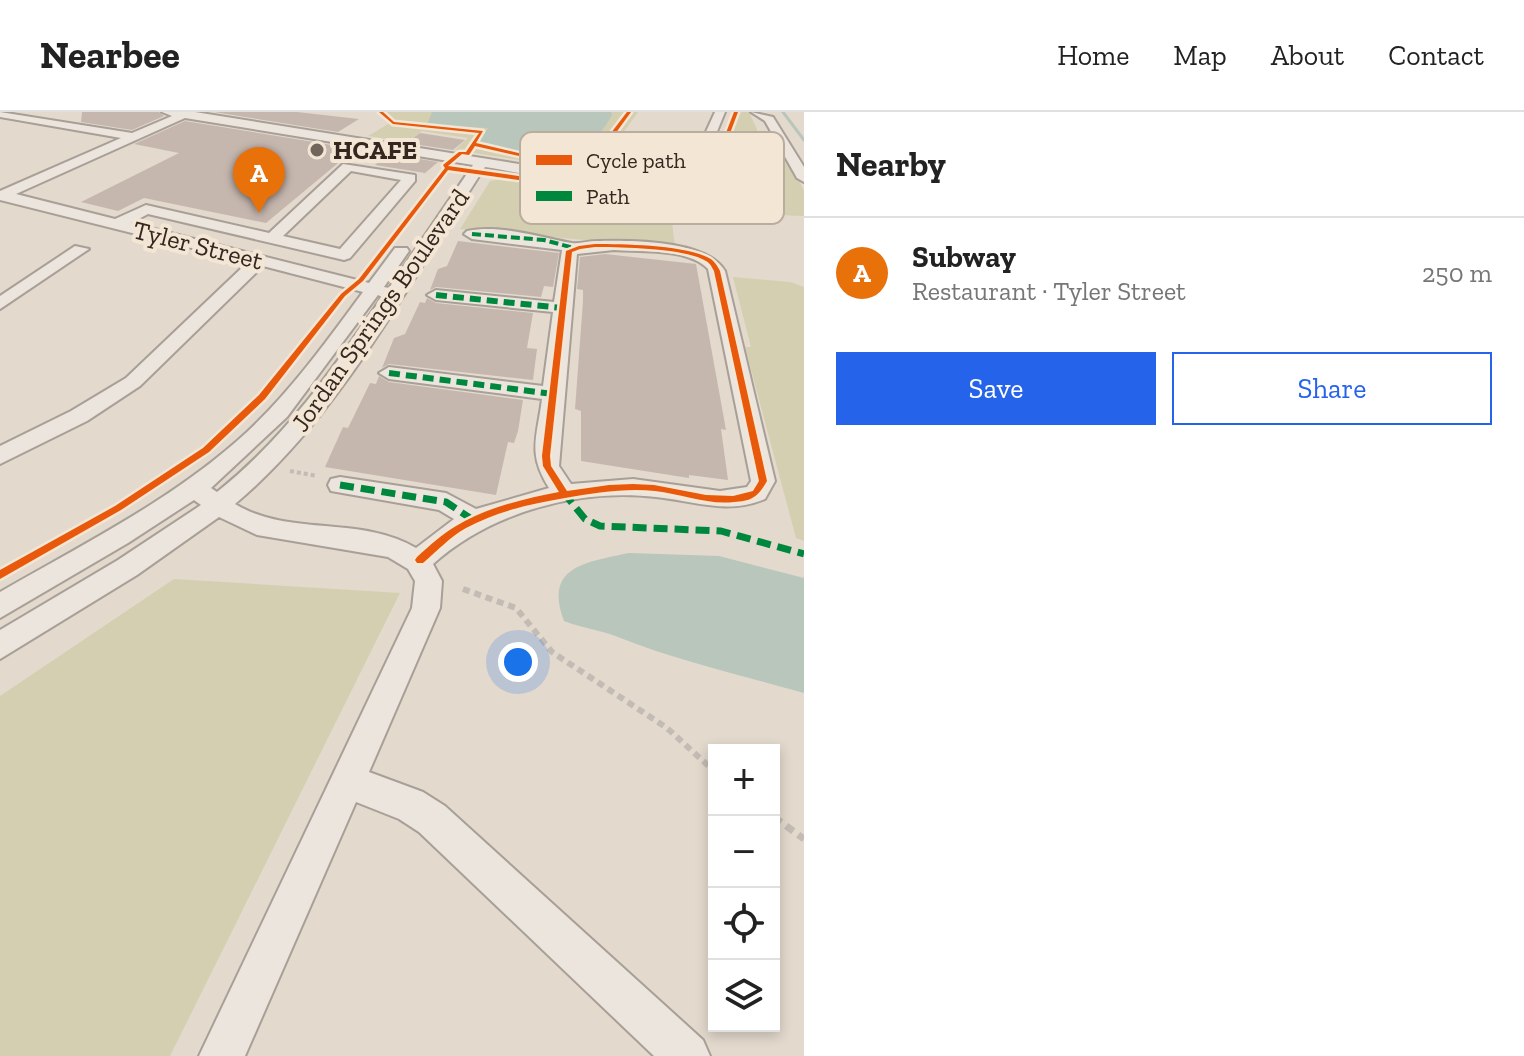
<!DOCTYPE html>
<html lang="en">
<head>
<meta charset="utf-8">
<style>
	:root { --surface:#fff; --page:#f6f6f6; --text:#222; --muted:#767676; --line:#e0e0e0; --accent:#2563eb }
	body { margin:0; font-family:"Zilla Slab",serif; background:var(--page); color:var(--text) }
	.controls { position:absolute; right:24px; bottom:24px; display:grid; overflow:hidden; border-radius:0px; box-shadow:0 4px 12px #0003 }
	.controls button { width:72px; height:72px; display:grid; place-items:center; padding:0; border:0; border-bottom:2px solid var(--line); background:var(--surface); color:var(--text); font:40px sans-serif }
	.you { position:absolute; left:518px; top:550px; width:28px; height:28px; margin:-20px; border:6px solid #fff; border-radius:50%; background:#1a73e8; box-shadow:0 0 0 12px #1a73e833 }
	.badge { display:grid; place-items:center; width:52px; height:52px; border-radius:50%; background:var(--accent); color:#fff; font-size:26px; font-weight:700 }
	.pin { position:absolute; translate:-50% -66px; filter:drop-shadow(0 2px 4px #0008) }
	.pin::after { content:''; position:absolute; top:42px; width:28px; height:24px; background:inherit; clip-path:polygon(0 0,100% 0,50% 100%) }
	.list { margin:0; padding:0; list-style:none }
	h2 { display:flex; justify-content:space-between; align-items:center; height:104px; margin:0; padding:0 32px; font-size:34px }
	h2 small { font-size:26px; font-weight:400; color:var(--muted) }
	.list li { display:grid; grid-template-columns:52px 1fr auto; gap:24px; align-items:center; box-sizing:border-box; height:112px; padding:0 32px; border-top:2px solid var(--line) }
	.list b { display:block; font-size:30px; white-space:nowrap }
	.list p { margin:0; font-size:26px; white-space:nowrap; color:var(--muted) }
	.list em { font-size:26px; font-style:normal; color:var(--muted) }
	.actions { display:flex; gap:16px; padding:24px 32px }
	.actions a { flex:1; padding:18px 0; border:2px solid var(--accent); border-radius:0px; text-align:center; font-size:28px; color:var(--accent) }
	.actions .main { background:var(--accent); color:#fff }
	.icon { flex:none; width:44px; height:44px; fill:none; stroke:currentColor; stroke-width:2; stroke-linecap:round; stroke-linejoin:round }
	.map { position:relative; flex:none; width:804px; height:944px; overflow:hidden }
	header { display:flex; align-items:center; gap:48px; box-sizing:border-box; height:112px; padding:0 40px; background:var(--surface); border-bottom:2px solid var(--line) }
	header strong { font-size:38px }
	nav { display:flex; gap:44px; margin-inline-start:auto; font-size:28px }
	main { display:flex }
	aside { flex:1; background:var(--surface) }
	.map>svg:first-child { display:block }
	.green { fill:#d4cfb0 }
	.water { fill:#b8c6bc }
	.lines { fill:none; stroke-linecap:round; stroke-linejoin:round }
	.stream { stroke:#b8c6bc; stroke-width:3 }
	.building { fill:#c6b7ae }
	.minor-casing { stroke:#a89f96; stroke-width:4 }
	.path-far2 { stroke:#c3bcb5; stroke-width:4; stroke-dasharray:4 3; stroke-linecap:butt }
	.path-far1 { stroke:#c3bcb5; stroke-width:6; stroke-dasharray:7 5; stroke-linecap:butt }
	.path { stroke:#c3bcb5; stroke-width:7; stroke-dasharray:9 6; stroke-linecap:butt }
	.minor { fill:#ebe5de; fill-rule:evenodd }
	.quiet-far2 { stroke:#00873e; stroke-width:4; stroke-dasharray:9 4; stroke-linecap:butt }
	.quiet-far1 { stroke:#00873e; stroke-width:6; stroke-dasharray:11 6; stroke-linecap:butt }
	.quiet { stroke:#00873e; stroke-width:7; stroke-dasharray:14 7; stroke-linecap:butt }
	.cycleway-casing { stroke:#f3e6d4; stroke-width:5 }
	.cycleway { fill:#e8590c; fill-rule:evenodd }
	.poi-dot { fill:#72655c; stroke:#f3e6d4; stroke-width:3 }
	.labels { text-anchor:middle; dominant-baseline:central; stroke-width:8; stroke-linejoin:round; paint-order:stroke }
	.far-poi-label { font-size:26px; font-weight:bold; fill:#35271f; stroke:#f3e6d4; text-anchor:start }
	.far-street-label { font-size:26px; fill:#35271f; stroke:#f3e6d4 }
	.key { fill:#f3e6d4; stroke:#baad9e; stroke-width:2 }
	.key-label { font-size:22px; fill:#35271f }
</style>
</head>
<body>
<header>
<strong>Nearbee</strong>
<nav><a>Home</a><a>Map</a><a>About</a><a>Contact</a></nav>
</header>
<main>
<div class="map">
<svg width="804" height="944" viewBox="0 0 804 944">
	<rect width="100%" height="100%" fill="#e3d9cd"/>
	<g class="green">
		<path d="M378,0H638L600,53L668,64L650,68L455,38L468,26L422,19L406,30L368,24L390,11Z"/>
		<path d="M739,0H749L763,31L782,33L804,79V104C773,103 733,102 714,75L726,42L743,37L731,28Z"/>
		<path d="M510,66L670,92L675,136L460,117L490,69Z"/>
		<path d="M733,165L790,170L804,175V429L796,426L745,235H751Z"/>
		<path d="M174,467L400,481L170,944H0V584Z"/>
	</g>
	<g class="water">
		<path d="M432,0H611L612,3C581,60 531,44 479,31L488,16L427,13Z"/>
		<path d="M629,441L719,444L804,466V581C741,563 678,549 618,525C600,518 582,516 564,509C543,454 587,450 629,441Z"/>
	</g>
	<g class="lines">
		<path class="stream" d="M783,0L804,28"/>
	</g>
	<g class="building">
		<path d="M82,0H159L164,4L132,18L81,10Z"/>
		<path d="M214,0H297L359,7L338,20Z"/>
		<path d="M185,9L320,31L355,37L266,111L144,86L118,99L81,90L179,41L134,32Z"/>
		<path d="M420,21L465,28L453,38L406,31Z"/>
		<path d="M389,42L438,50L425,61L375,53Z"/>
		<path d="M458,129L559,141L553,175L544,174L541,185L436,175L430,178L438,157L447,154Z"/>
		<path d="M605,142L696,152L726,318L721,317L728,368L689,363V366L581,349V299L575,297L583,189V178L577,177L580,145Z"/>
		<path d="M427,186L436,191L533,201L527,236L537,237L533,268L389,252L382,256L394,226L405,222L420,190L425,191Z"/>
		<path d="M379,264L389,270L523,288L518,319L514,331L508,330L496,383L325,355L343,315L348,316L370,271L376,272Z"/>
	</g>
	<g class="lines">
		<defs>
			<g id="minor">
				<path d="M0,0L132,21L172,4L162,0H195L656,74L683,70L715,0H725L695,73C667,94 525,61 485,55C411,168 340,304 235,392C290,425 361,403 416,436L454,407L439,398L331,379L328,373L331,367L340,365L446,381L476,397L549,376C527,341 537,326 542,287L389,267L379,261L389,255L543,274L553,200L436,188L427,183L436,178L554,190L562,138L472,127L464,122L467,119C500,112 539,125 572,131C580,132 588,129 596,129C630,128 707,128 725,159L775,369L765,387C727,403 695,389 656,385C579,376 491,400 433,452L442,469L440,496L369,660L423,680L445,694L703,928L710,944H654L419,720L399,707L356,690L245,944H199L412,496L415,469L408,457L388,445L257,423L219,405L137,463L0,547V518L118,448L201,393L194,388L128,431L0,506V480C85,431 174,387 246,321C291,279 327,229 363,180L263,154L140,274L87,309L0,352V334L71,299L126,266L248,150L0,88V79L121,26L0,5ZM185,6L473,53L389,176L384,175L409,139L407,136H395L369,171L131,111L148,102L344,148L350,146L415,69V63L343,52L269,121L146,93L115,107L16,82ZM351,59L401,68L340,137L283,124ZM614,138C641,140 688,136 708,157L749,359L751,369L747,375L720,379L633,367L571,372L559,354L577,142ZM378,183L382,185C333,257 286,325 217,380L211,376L287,305Z"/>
				<path d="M751,0L773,5L804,55V70L797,66L765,9Z"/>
				<path d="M75,134L89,137L0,197V184Z"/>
			</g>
		</defs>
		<use href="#minor" class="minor-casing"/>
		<path class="path-far2" d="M290,359L317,364"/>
		<path class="path-far1" d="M463,477L516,496L552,540L667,616L714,659"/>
		<path class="path" d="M774,705L804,727"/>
		<use href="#minor" class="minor"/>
		<path class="quiet-far2" d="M472,122L544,128L574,136"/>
		<g class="quiet-far1">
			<path d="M436,183L562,196"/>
			<path d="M389,261L553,282"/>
		</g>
		<g class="quiet">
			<path d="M340,373L446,390L473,408"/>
			<path d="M563,380L585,407L600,414L721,419L804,442"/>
		</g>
		<defs>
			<g id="cycleway">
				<path d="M379,0H383L394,10L483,19L476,31L573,54L598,38L627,0H631L602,40L576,57L475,34L469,43L462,42L448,54L672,86L693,85L704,78L734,0H738L708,80L696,87L672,90L448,58L363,169L345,184L265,287L209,340L121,398L0,467V458L115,394L203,336L259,283L341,182L359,167L445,56L443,53L459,40H466L479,21L393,12Z"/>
				<path d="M595,132C624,132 681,133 707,145C714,148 717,153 720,159L767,369C758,385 752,389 734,390C707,393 682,382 655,379C625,376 594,381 565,386C531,392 497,399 466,416C450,425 437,439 423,451H417L415,448L417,445C429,434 442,422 456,414C487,395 524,387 559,380L543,354L542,344L566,139L579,134ZM595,135C620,135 685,136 706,149C711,152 711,154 714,159L759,369L753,379L733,384L706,383L654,373L633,372L609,373L567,379L551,354L550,344L572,140L580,137Z"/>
			</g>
		</defs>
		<use href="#cycleway" class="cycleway-casing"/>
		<use href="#cycleway" class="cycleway"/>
	</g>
	<circle class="poi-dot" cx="317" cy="38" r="8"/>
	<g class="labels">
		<g class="far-poi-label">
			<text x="333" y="38">HCAFE</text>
		</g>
		<g class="far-street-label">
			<text transform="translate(198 133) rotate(14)">Tyler Street</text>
			<text transform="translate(380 198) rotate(-55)">Jordan Springs Boulevard</text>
		</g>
	</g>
	<rect x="520" y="20" width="264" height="92" rx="12" class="key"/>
	<rect x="536" y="43" width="36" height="10" fill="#e8590c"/>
	<rect x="536" y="79" width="36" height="10" fill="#00873e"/>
	<g class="key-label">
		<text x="586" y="56">Cycle path</text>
		<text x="586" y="92">Path</text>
	</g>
</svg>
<div class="controls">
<button>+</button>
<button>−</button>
<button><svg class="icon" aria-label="locate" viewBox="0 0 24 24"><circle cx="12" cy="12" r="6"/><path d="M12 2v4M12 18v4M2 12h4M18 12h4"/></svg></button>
<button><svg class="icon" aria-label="layers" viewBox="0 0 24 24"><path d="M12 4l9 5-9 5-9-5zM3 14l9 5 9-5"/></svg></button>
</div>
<div class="you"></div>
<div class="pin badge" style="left:259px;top:101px;background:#e8710a">A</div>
</div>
<aside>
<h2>Nearby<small></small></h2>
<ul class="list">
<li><span class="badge" style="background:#e8710a">A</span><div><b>Subway</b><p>Restaurant · Tyler Street</p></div><em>250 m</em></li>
</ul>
<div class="actions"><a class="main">Save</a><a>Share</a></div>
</aside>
</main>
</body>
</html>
